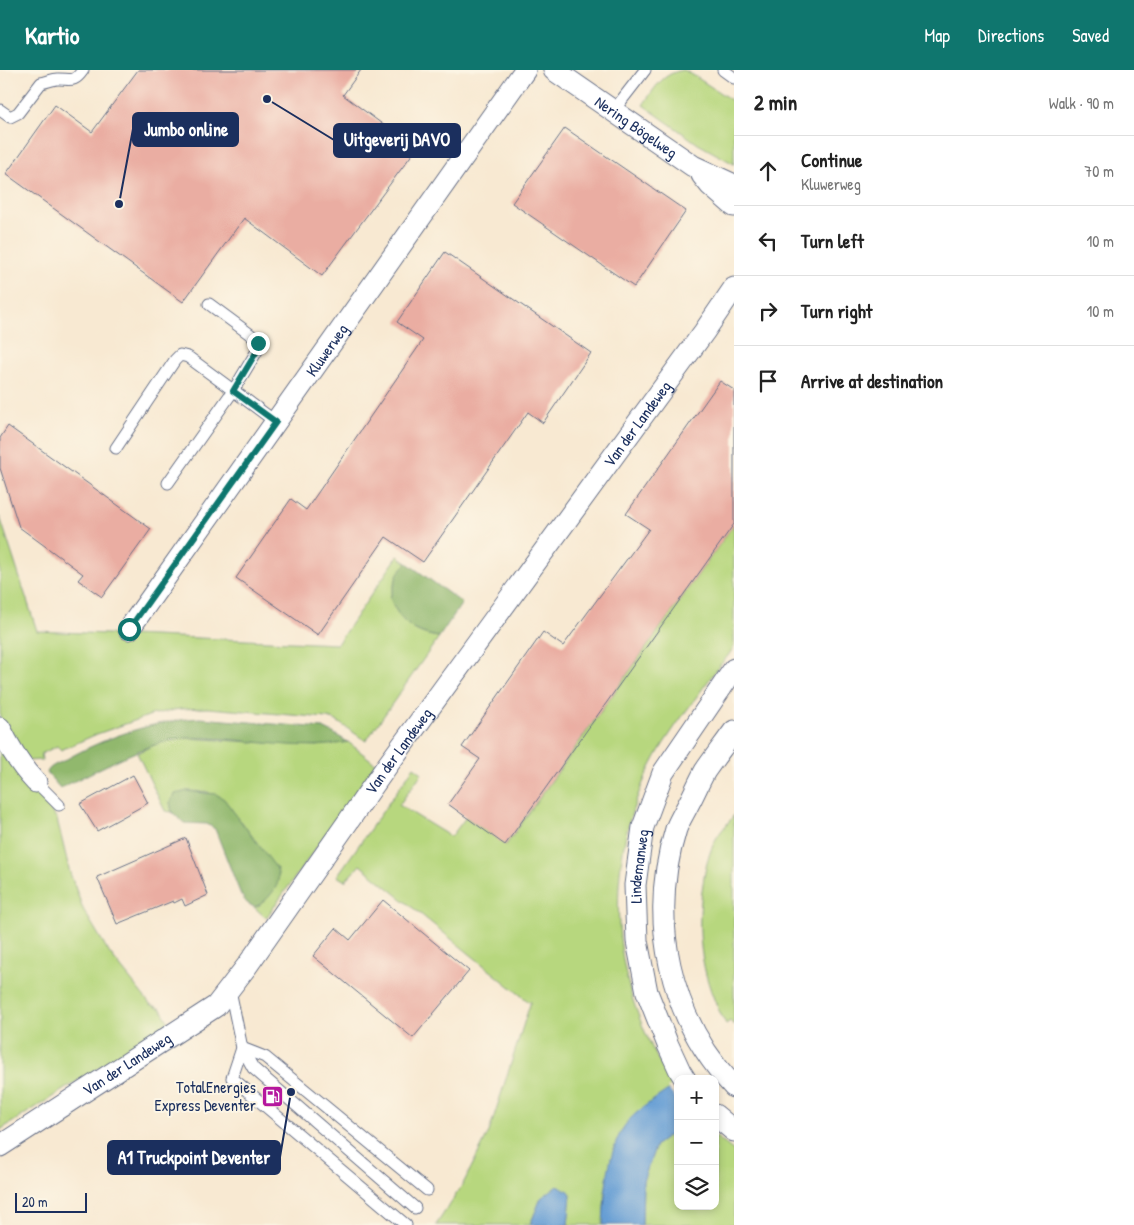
<!DOCTYPE html>
<html lang="en">
<head>
<meta charset="utf-8">
<style>
	:root { --surface:#fff; --page:#f6f6f6; --text:#222; --muted:#767676; --line:#e0e0e0; --accent:#0f766e }
	body { margin:0; font-family:"Patrick Hand",sans-serif; background:var(--page); color:var(--text) }
	.controls { position:absolute; right:15px; bottom:15px; display:grid; overflow:hidden; border-radius:10px; box-shadow:0 2px 8px #0003 }
	.controls button { width:45px; height:45px; display:grid; place-items:center; padding:0; border:0; border-bottom:1px solid var(--line); background:var(--surface); color:var(--text); font:25px sans-serif }
	.scale { position:absolute; left:15px; bottom:12px; width:72px; box-sizing:border-box; padding-left:5px; border:2px solid #1b2f5e; border-top:0; font-size:14px; line-height:18px; white-space:nowrap; color:#1b2f5e; -webkit-text-stroke:4px #fcf5e5; paint-order:stroke }
	.stop { position:absolute; width:15px; height:15px; margin:-11px; border:4px solid #0f766e; border-radius:50%; background:#fff }
	.stop.end { background:#0f766e; border-color:#fff; box-shadow:0 1px 5px #0008 }
	.list { margin:0; padding:0; list-style:none }
	h2 { display:flex; justify-content:space-between; align-items:center; height:65px; margin:0; padding:0 20px; font-size:21px }
	h2 small { font-size:16px; font-weight:400; color:var(--muted) }
	.list li { display:grid; grid-template-columns:32px 1fr auto; gap:15px; align-items:center; box-sizing:border-box; height:70px; padding:0 20px; border-top:1px solid var(--line) }
	.list b { display:block; font-size:19px; white-space:nowrap }
	.list p { margin:0; font-size:16px; white-space:nowrap; color:var(--muted) }
	.list em { font-size:16px; font-style:normal; color:var(--muted) }
	.icon { flex:none; width:28px; height:28px; fill:none; stroke:currentColor; stroke-width:2; stroke-linecap:round; stroke-linejoin:round }
	.map { position:relative; flex:none; width:734px; height:1155px; overflow:hidden }
	header { display:flex; align-items:center; gap:30px; box-sizing:border-box; height:70px; padding:0 25px; background:var(--accent); color:#fff }
	header strong { font-size:24px }
	nav { display:flex; gap:28px; margin-inline-start:auto; font-size:18px }
	main { display:flex }
	aside { flex:1; background:var(--surface) }
	.map>svg:first-child { display:block }
	.green { fill:#b7d77e; stroke:#69836e }
	.forest { fill:#91b86d; stroke:#567466 }
	.water { fill:#669ed4; stroke:#406699 }
	.pier { fill:#f8e9d2 }
	.building { fill:#eaada2 }
	.lines { fill:none; stroke-linecap:round; stroke-linejoin:round }
	.service-casing { stroke:#687087; stroke-width:13 }
	.minor-casing { stroke:#687087; stroke-width:23 }
	.service { stroke:#fff; stroke-width:11 }
	.minor { stroke:#fff; stroke-width:21 }
	.route { stroke:#0f766e; stroke-width:6 }
	.labels { text-anchor:middle; dominant-baseline:central; stroke-width:4; stroke-linejoin:round; paint-order:stroke }
	.street-label { font-size:16px; fill:#1b2f5e; stroke:#fcf5e5 }
	.poi-label { font-size:16px; fill:#1b2f5e; stroke:#fcf5e5; text-anchor:end }
	.leader { fill:none; stroke:#1b2f5e; stroke-width:2 }
	.callout-dot { fill:#1b2f5e; stroke:#fcf5e5; stroke-width:2 }
	.callout { fill:#1b2f5e; stroke:#1b2f5e; stroke-width:2 }
	.callout-label { font-size:18px; text-anchor:middle; font-weight:bold; fill:#fff }
</style>
</head>
<body>
<header>
<strong>Kartio</strong>
<nav><a>Map</a><a>Directions</a><a>Saved</a></nav>
</header>
<main>
<div class="map">
<svg width="734" height="1155" viewBox="0 0 734 1155">
	<rect width="100%" height="100%" fill="#fcf5e5"/>
	<filter id="ink" filterUnits="userSpaceOnUse"><feTurbulence type="fractalNoise" baseFrequency=".02" numOctaves="2"/><feDisplacementMap in="SourceGraphic" scale="10" xChannelSelector="R" yChannelSelector="G"/><feConvolveMatrix kernelMatrix="1 2 1 2 8 2 1 2 1" color-interpolation-filters="sRGB"/></filter>
	<filter id="wash" filterUnits="userSpaceOnUse"><feTurbulence type="fractalNoise" baseFrequency=".0096" numOctaves="4" result="noise"/><feDisplacementMap in="SourceGraphic" scale="20" xChannelSelector="R" yChannelSelector="G"/><feGaussianBlur stdDeviation="1.12" result="paint"/><feColorMatrix in="noise" values="0 0 0 0 0 0 0 0 0 0 0 0 0 0 0 0 0 1.4 0 .05"/><feComposite in="paint" operator="in"/></filter>
	<g filter="url(#wash)">
		<rect width="100%" height="100%" fill="#f8e9d2"/>
		<g class="green">
			<path d="M684,0L693,5L734,32V94L698,74L643,35C655,18 662,3 684,0Z"/>
			<path d="M0,447L37,561L337,574L398,486L407,493L398,503L390,528C400,551 413,564 439,567L366,671L335,650L327,648L208,638L179,639L151,645L97,664L61,680L57,676L41,684L42,690L27,691L15,677L0,647Z"/>
			<path d="M734,454C734,484 734,514 734,544C734,553 734,566 734,575C732,583 722,592 717,599C699,624 680,648 664,673C617,747 607,841 631,924C641,956 656,988 673,1017L633,1046L613,1083L605,1122L603,1155H568L571,1125L541,1128L530,1155H436L463,1114L489,1062L531,931L529,932L360,795L345,811L337,806L414,697L422,703L399,735L451,767L466,747L506,775Z"/>
			<path d="M187,668L317,676L348,672L376,694L266,848L254,837L259,836L252,767L242,752L208,722L187,721L170,732L172,742L165,741L137,683L159,673Z"/>
			<path d="M0,671L57,749L70,803L83,839L110,884L150,934L161,939L169,953L0,1060Z"/>
			<path d="M734,745V955L730,951L726,954C702,911 696,869 702,821C704,805 707,788 714,773C718,763 728,754 734,745Z"/>
			<path d="M678,1059V1136H715V1066L734,1081V1155H642L643,1111L656,1075Z"/>
		</g>
		<g class="forest">
			<path d="M407,493L462,533L439,567C412,563 400,552 390,528L398,503Z"/>
			<path d="M200,648L323,658L333,663L348,672C298,683 240,666 188,668C151,669 95,702 60,718L47,703C49,696 58,694 65,690C105,667 153,651 200,648Z"/>
			<path d="M187,721L216,724L224,729L277,799C278,803 279,807 278,811C277,820 262,836 254,837L247,833L241,825L215,759L207,754L184,753L172,742L170,732L175,724Z"/>
		</g>
		<g class="water">
			<path d="M678,1013V1059L656,1075L643,1111L642,1155H603C605,1122 607,1069 634,1045C647,1033 663,1024 678,1013Z"/>
			<path d="M557,1116L569,1121L571,1125L568,1155H530L541,1128Z"/>
		</g>
		<g class="pier">
			<path d="M734,969V1018L717,1032H715V1009H681Z"/>
			<path d="M678,1011V1031L667,1018Z"/>
		</g>
		<g id="blocks">
			<g class="building">
				<path d="M138,0H361L343,25L416,79L322,206L244,148L183,232L6,104L55,35L92,62Z"/>
				<path d="M565,58L686,141L634,217L512,133Z"/>
				<path d="M445,182L591,283L543,353L528,342L423,492L386,467L318,565L236,508L291,429L306,440L423,270L397,252Z"/>
				<path d="M720,311L734,320V454L505,775L448,734L480,689L462,677L543,562L563,576L649,459L626,444Z"/>
				<path d="M8,356L151,459L102,527L78,510L83,504L19,457L0,398V368Z"/>
				<path d="M133,705L148,733L97,761L80,734Z"/>
				<path d="M186,768L208,825L185,836L182,829L174,833L173,831L117,854L97,807Z"/>
				<path d="M383,830L469,901L413,968L313,886L336,858L350,870Z"/>
			</g>
		</g>
	</g>
	<g filter="url(#ink)">
		<use href="#blocks" fill-opacity="0" stroke="#687087" stroke-width="1"/>
		<g class="lines">
			<defs>
				<g id="service">
					<path d="M723,0L734,8"/>
					<path d="M0,40L10,47L18,43L41,13C47,12 53,9 58,9C71,9 74,13 83,0"/>
					<path d="M614,40L645,0"/>
					<path d="M116,378L175,290L180,285L188,287L276,352"/>
					<path d="M168,413L233,321L257,281L258,273L251,265L209,234"/>
					<path d="M36,712L59,735"/>
					<path d="M230,920L242,978L253,998L415,1138"/>
					<path d="M406,1155L232,1008L242,978L265,987L427,1120"/>
				</g>
				<g id="minor">
					<path id="s1" d="M554,0L693,96L734,115"/>
					<path d="M702,105L710,115L734,136"/>
					<path id="s2" d="M129,559L525,0"/>
					<path d="M0,658C9,677 21,696 36,712"/>
					<path d="M734,661C724,675 714,688 705,701C699,712 694,724 688,735C684,743 679,751 676,759C648,849 669,948 734,1017"/>
					<path id="s3" d="M685,1009L680,1001L668,975L647,922L637,871L635,815L638,793L643,757L663,703L734,599"/>
					<path d="M715,1045L734,1061"/>
					<path id="s4" d="M0,1076L216,936L247,896L387,696L704,262L734,218"/>
				</g>
			</defs>
			<use href="#service" class="service-casing"/>
			<use href="#minor" class="minor-casing"/>
			<use href="#service" class="service"/>
			<use href="#minor" class="minor"/>
		</g>
	</g>
	<g class="lines" filter="url(#ink)">
		<path class="route" d="M129,559L276,352L233,321L257,281L258,273"/>
	</g>
	<defs>
		<symbol id="fuel-square" viewBox="-11 -11 22 22"><rect x="-9" y="-9" width="18" height="18" rx="4" fill="#b5179e" stroke="#fcf5e5"/><path d="M-5.5-6h7V0h2V4h1.3V-2.5L3-4.5l.8-.8L6-3V5H2.5V1h-1V6h-7ZM-4.2-4.7v3.2H.2V-4.7Z" fill="#fff"/></symbol>
	</defs>
	<g fill-rule="evenodd">
		<use href="#fuel-square" x="260" y="1014" width="25" height="25"/>
	</g>
	<g class="labels">
		<g class="street-label">
			<text stroke="none"><textPath href="#s1" startOffset="100">Nering Bögelweg</textPath></text>
			<text stroke="none"><textPath href="#s2" startOffset="342">Kluwerweg</textPath></text>
			<text stroke="none"><textPath href="#s4" startOffset="976">Van der Landeweg</textPath></text>
			<text stroke="none"><textPath href="#s4" startOffset="571">Van der Landeweg</textPath></text>
			<text stroke="none"><textPath href="#s3" startOffset="222">Lindemanweg</textPath></text>
			<text stroke="none"><textPath href="#s4" startOffset="151">Van der Landeweg</textPath></text>
		</g>
		<g class="poi-label">
			<text x="256" y="1017">TotalEnergies<tspan x="256" dy="18">Express Deventer</tspan></text>
		</g>
	</g>
	<path class="leader" d="M119 134L133 59M267 29L334 70M291 1022L280 1087"/>
	<g class="callout-dot">
		<circle cx="119" cy="134" r="5"/>
		<circle cx="267" cy="29" r="5"/>
		<circle cx="291" cy="1022" r="5"/>
	</g>
	<g class="callout">
		<rect x="133" y="43" width="105" height="33" rx="5"/>
		<rect x="334" y="54" width="126" height="33" rx="5"/>
		<rect x="108" y="1071" width="172" height="33" rx="5"/>
	</g>
	<g class="callout-label">
		<text x="186" y="66">Jumbo online</text>
		<text x="397" y="76">Uitgeverij DAVO</text>
		<text x="194" y="1094">A1 Truckpoint Deventer</text>
	</g>
</svg>
<div class="controls">
<button>+</button>
<button>−</button>
<button><svg class="icon" aria-label="layers" viewBox="0 0 24 24"><path d="M12 4l9 5-9 5-9-5zM3 14l9 5 9-5"/></svg></button>
</div>
<div class="scale">20 m</div>
<div class="stop" style="left:129px;top:559px"></div>
<div class="stop end" style="left:258px;top:273px"></div>
</div>
<aside>
<h2>2 min<small>Walk · 90 m</small></h2>
<ul class="list">
<li><svg class="icon" aria-label="ahead" viewBox="0 0 24 24"><path d="M12 20V5M6 11l6-6 6 6"/></svg><div><b>Continue</b><p>Kluwerweg</p></div><em>70 m</em></li>
<li><svg class="icon" aria-label="left" viewBox="0 0 24 24"><path d="M17 20v-9H6M10 6l-5 5 5 5"/></svg><div><b>Turn left</b></div><em>10 m</em></li>
<li><svg class="icon" aria-label="right" viewBox="0 0 24 24"><path d="M7 20v-9h11M14 6l5 5-5 5"/></svg><div><b>Turn right</b></div><em>10 m</em></li>
<li><svg class="icon" aria-label="arrive" viewBox="0 0 24 24"><path d="M6 21V4h12l-3 4 3 4H6"/></svg><div><b>Arrive at destination</b></div></li>
</ul>
</aside>
</main>
</body>
</html>
